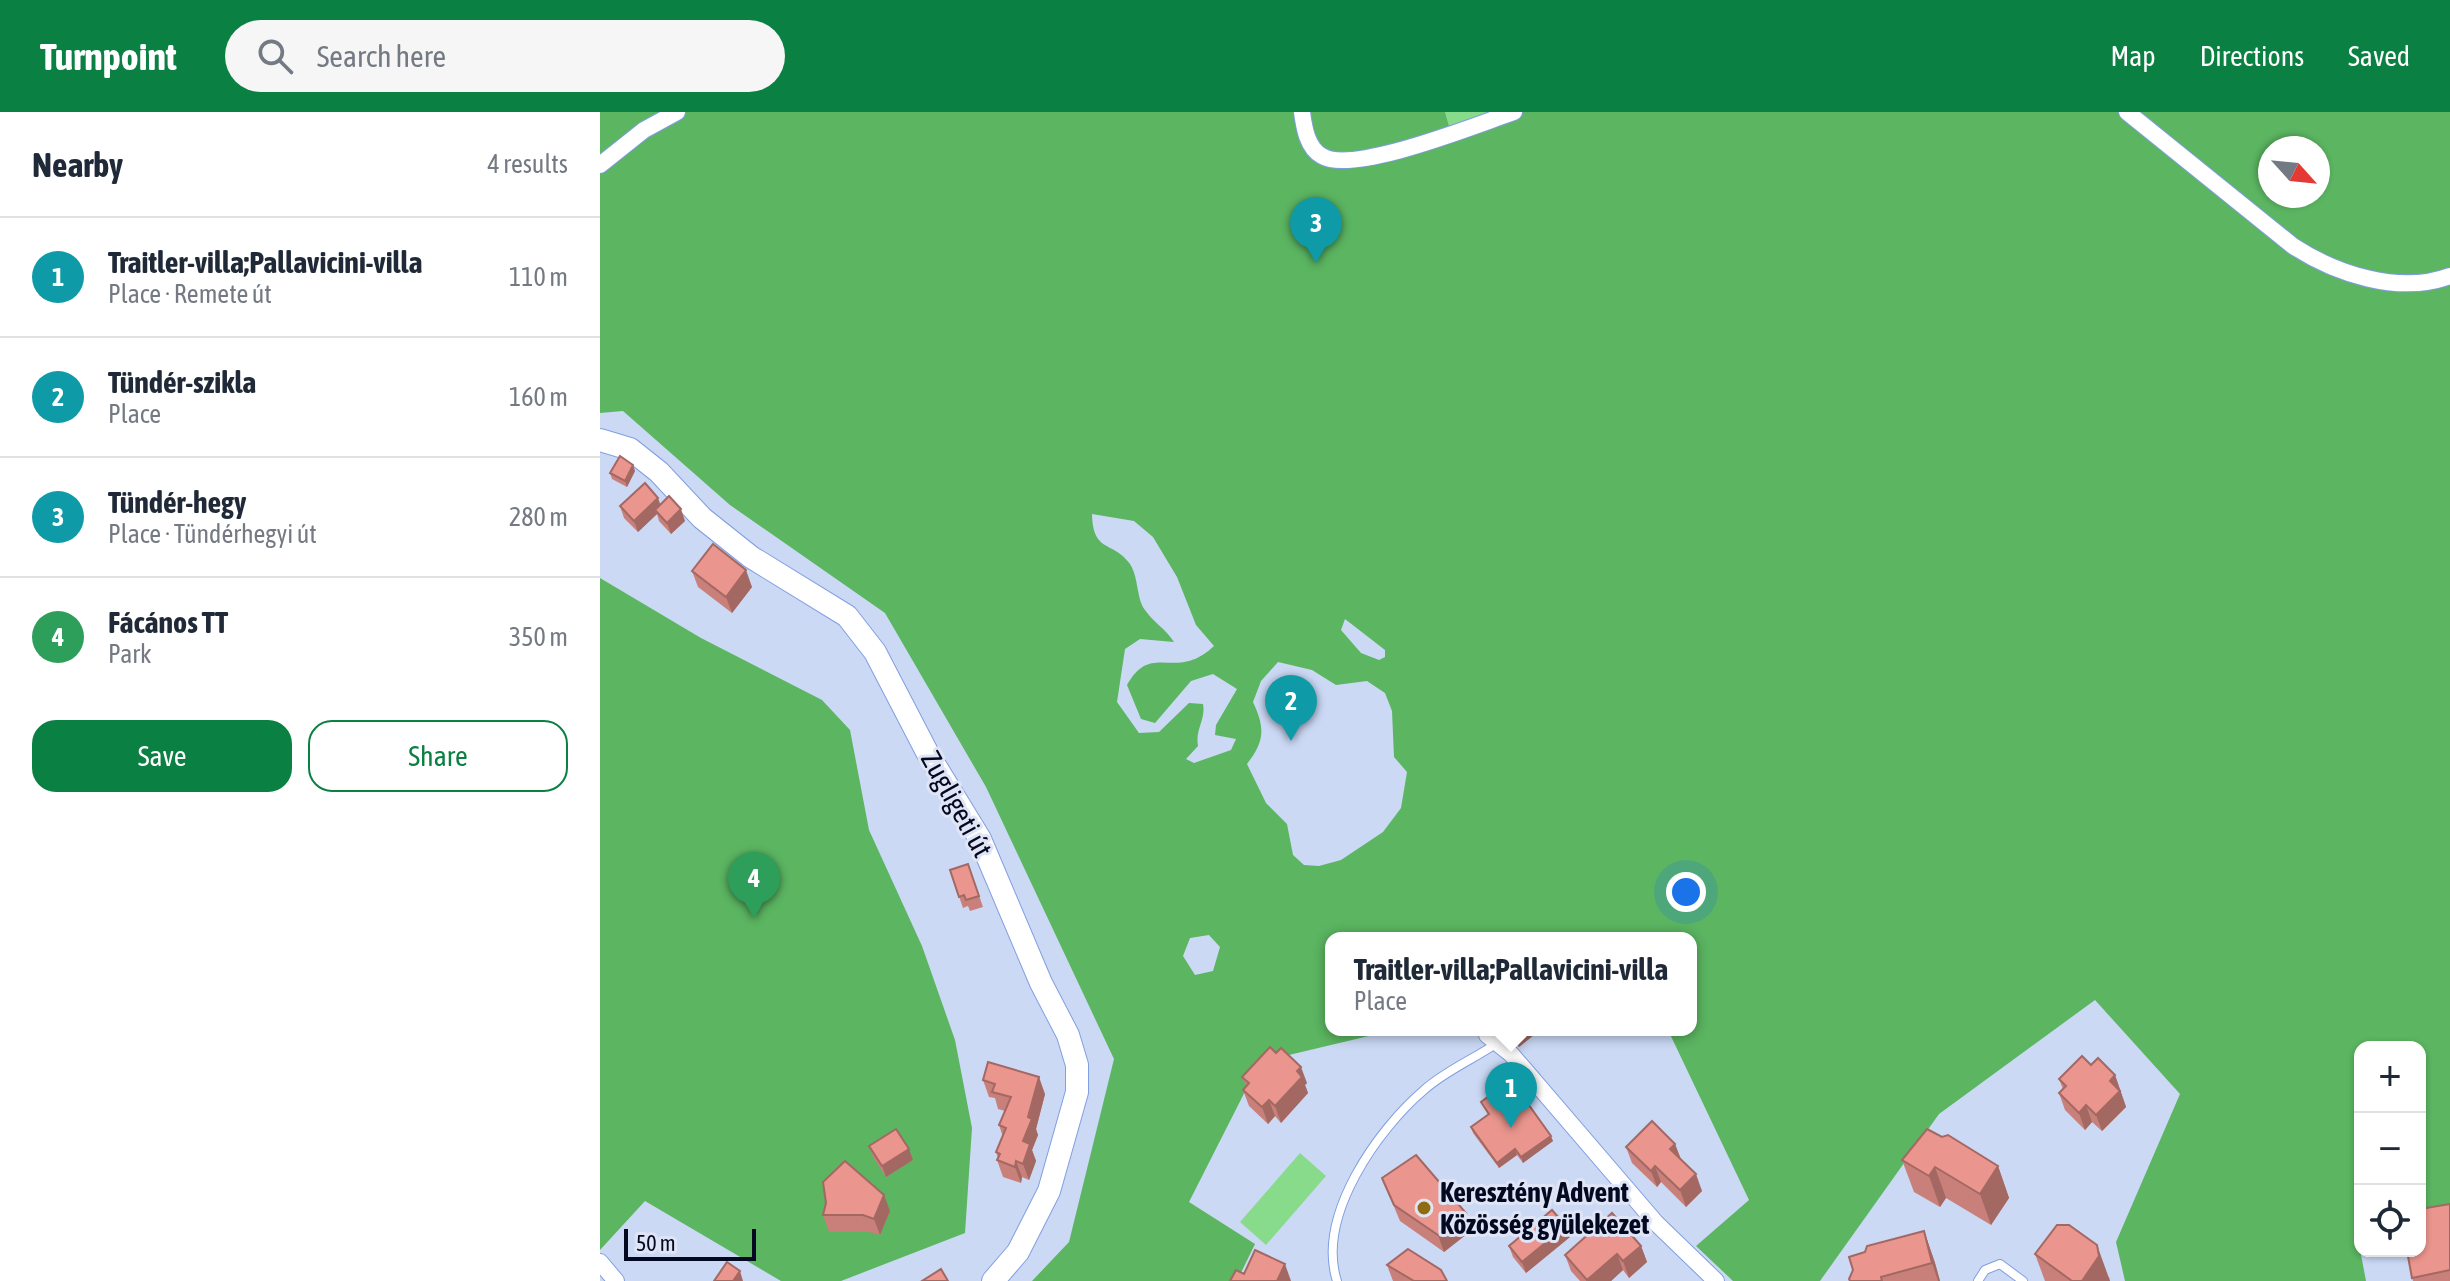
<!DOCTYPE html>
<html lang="en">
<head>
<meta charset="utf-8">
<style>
	:root { --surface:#fff; --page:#f6f6f7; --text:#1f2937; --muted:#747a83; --line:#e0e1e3; --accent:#0b8043 }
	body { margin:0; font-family:"Asap Condensed",sans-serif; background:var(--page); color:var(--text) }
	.controls { position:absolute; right:24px; bottom:24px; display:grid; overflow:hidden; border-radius:16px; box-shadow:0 2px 6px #0004 }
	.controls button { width:72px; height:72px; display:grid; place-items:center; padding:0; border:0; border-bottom:2px solid var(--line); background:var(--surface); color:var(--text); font:40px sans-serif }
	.compass { position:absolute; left:1658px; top:24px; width:72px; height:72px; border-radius:50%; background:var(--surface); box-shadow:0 2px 6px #0004; rotate:117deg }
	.scale { position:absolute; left:24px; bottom:20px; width:132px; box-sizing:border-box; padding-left:8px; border:4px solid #030921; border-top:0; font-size:22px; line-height:28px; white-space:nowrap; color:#030921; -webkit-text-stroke:6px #dfe5f4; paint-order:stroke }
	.you { position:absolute; left:1086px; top:780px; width:28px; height:28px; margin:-20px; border:6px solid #fff; border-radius:50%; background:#1a73e8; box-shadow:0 0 0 12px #1a73e833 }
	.badge { display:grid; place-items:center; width:52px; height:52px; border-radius:50%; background:var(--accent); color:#fff; font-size:26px; font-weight:700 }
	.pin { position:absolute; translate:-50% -66px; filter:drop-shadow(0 2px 4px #0008) }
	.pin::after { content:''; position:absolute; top:42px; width:28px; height:24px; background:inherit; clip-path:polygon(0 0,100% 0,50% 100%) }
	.popup { position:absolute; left:725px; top:820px; width:372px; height:104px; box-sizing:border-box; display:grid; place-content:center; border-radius:16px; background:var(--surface); filter:drop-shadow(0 2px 6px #0005); font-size:26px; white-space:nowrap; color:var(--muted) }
	.popup b { font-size:30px; color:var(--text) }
	.popup::after { content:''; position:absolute; left:50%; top:100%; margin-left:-16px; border:16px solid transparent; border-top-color:var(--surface) }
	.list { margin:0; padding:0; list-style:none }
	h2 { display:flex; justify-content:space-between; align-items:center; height:104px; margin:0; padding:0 32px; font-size:34px }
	h2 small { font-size:26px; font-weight:400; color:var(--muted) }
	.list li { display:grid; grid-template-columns:52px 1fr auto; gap:24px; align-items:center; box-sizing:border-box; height:120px; padding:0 32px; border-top:2px solid var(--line) }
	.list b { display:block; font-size:30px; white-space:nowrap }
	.list p { margin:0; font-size:26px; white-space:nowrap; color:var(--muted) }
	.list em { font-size:26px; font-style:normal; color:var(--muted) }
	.actions { display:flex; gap:16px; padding:24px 32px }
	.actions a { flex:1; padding:18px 0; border:2px solid var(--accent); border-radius:24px; text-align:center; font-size:28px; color:var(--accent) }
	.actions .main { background:var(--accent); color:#fff }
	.icon { flex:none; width:44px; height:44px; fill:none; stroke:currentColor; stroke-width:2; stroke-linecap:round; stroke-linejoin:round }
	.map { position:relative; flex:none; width:1850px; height:1169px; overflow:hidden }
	header { display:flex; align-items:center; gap:48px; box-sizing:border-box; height:112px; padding:0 40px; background:var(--accent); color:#fff }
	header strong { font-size:38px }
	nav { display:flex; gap:44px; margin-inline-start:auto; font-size:28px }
	.search { width:560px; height:72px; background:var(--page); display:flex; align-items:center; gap:20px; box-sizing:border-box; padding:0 28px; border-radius:44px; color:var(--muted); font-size:30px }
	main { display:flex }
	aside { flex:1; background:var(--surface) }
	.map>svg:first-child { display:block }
	.green { fill:#89db8c }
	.forest { fill:#5bb561; fill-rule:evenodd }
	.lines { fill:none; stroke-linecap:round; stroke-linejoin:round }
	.lane-casing { stroke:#809ee1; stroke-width:10 }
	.street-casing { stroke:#809ee1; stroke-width:18 }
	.secondary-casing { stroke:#809ee1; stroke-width:24 }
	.lane { stroke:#fff; stroke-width:8 }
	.street { stroke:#fff; stroke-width:16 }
	.secondary { stroke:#fff; stroke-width:22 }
	.wall { fill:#c9807a }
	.shaded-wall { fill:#a46863 }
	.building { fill:#ea958e; stroke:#a46863; stroke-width:2 }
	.poi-dot { fill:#8f6c11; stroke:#dfe5f4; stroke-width:3 }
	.labels { text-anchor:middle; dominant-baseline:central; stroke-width:6; stroke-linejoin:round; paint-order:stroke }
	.street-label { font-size:28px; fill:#030921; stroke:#dfe5f4 }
	.poi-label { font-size:28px; font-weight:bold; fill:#030921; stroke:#dfe5f4; text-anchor:start }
</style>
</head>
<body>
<header>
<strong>Turnpoint</strong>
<div class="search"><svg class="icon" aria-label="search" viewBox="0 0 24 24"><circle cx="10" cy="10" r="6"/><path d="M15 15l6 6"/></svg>Search here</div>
<nav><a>Map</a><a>Directions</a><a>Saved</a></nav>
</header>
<main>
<aside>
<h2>Nearby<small>4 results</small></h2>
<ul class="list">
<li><span class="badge" style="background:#0f9aa8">1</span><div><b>Traitler-villa;Pallavicini-villa</b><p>Place · Remete út</p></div><em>110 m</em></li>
<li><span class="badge" style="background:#0f9aa8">2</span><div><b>Tündér-szikla</b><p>Place</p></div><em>160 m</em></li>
<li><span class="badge" style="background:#0f9aa8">3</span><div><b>Tündér-hegy</b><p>Place · Tündérhegyi út</p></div><em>280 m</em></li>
<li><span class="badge" style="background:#2e9e5b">4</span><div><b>Fácános TT</b><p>Park</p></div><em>350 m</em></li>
</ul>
<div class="actions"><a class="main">Save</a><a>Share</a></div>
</aside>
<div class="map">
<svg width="1850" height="1169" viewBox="0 0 1850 1169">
	<rect width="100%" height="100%" fill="#cbd9f5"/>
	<g class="green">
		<path d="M845,0H914L851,21Z"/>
		<path d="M700,1041L726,1064L666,1133L640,1110Z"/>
	</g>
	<g class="forest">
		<path d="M0,0H845L851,21L914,0H1850V1094L1820,1101V935H1760V1115L1756,1116L1766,1169H1525L1516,1130L1580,982L1495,888L1339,1002L1220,1169H1133L1096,1134L1149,1088L1068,918H1091V826H731V918H794L660,950L589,1090L655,1132L637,1169H432L469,1130L514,947L386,675L285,501L130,393L23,299L0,301ZM1670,36H1718V84H1670ZM492,402L534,409L553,425L577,465L596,513L614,534C575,571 552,528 527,573L541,607L555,611L591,569L613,562L637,577L616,613L615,623L636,627L631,638L594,651L586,647L598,634C595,617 606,608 603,592L589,591L559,620L539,621L517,590L525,537L540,527L574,530C566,517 553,510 545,498C536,486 539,466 530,452C513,428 493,442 492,402ZM745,507L785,538V545L779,548L761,541L741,518ZM678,550L712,558L736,573L767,569L785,581L792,599L794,645L807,660L801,696L783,720L741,748L719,754L704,753L693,743L687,712L666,691L647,652C665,629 665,616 653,590L661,569ZM609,823L620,835L613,859L595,863L583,844L590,826Z"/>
		<path d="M0,466L101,526L222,588L250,618L269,718L322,834L355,928L372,1016L365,1121L241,1169H181L45,1089L0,1138Z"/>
	</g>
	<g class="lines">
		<defs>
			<g id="lane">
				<path d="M737,1169C716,1104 778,1017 824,978C845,959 874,947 897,931"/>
				<path d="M1378,1169L1385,1158L1400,1152L1423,1169"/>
			</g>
			<g id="street">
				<path d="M702,0C704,15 707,36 722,44C753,63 878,12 914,0"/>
				<path d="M1527,0L1693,134C1736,162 1799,183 1850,164"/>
				<path d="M0,53L44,18L77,0"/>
				<path d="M887,923L911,942L1056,1111L1116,1169"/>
				<path d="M0,1150L16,1169"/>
			</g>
			<path id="secondary" d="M0,328L30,337L59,360L102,406L151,445L247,504L275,540L328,642L380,727L441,871L468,923L477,953V980L449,1079L418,1140L393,1169"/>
		</defs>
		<use href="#lane" class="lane-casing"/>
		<use href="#street" class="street-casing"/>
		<use href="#secondary" class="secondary-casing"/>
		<use href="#lane" class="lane"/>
		<use href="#street" class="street"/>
		<use href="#secondary" class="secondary"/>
	</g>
	<g class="wall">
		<path d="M35,359L27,375L12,367L10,361Z"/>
		<path d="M61,392L85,409L71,422L59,409L57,402L38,420L24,406L20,394Z"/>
		<path d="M92,459L152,475L132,501L98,475Z"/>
		<path d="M368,752L383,795L370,799L368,794L363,796L350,758Z"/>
		<path d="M900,918H940L919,935Z"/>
		<path d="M1491,953L1515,963L1526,995L1502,1019L1492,1010L1485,1018L1465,998L1459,981L1463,977L1459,967Z"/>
		<path d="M642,965L707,971L705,973L708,981L681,1011L675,1004L668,1012L649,994L643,978L646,974Z"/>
		<path d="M383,968L445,982L436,1017L438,1023L432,1038L436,1049L429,1068L422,1065L421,1071L403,1065L397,1048L398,1046L396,1040L403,1025L399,1013L405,999L398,997L395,986L389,985Z"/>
		<path d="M881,990L953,1029L923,1051L917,1043L899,1056L873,1021L871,1015L888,1003Z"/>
		<path d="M1075,1032L1081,1047L1102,1079L1086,1095L1061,1070L1057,1075L1032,1051L1026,1035Z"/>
		<path d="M269,1034L313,1048L286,1065L273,1045Z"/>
		<path d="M1302,1048L1398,1054L1409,1086L1391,1113L1346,1086L1340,1095L1314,1080Z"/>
		<path d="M782,1066L866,1101L872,1118L844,1140L800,1109Z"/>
		<path d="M1850,1092V1169H1813L1812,1166Z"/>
		<path d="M290,1099L280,1123L269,1120H229L223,1103Z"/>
		<path d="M966,1114L970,1125L926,1161L913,1145L909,1134Z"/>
		<path d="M1324,1119L1335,1151L1340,1169H1250L1253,1158Z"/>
		<path d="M1041,1134L1047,1150L1029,1166L1023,1158L1011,1169H980L971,1159L965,1143Z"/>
		<path d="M1435,1142L1509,1165L1510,1169H1445Z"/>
		<path d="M787,1153L847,1169H793Z"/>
	</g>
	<g class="shaded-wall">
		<path d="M33,353L35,359L27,375L25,369Z"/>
		<path d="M58,386L62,397L55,398L57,402L38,420L34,409Z"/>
		<path d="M81,397L85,409L71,422L67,411Z"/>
		<path d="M146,458L152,475L132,501L126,485Z"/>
		<path d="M932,918H940L919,935L917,929Z"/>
		<path d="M701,955L707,971L705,973L708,981L681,1011L675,994L697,959Z"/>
		<path d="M1515,963L1526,995L1502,1019L1496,1003L1510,969Z"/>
		<path d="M439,965L445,982L436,1017L438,1023L432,1038L436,1049L429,1068L423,1052V1029Z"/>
		<path d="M669,988L675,1004L668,1012L662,995Z"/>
		<path d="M1486,993L1492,1010L1485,1018L1479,1001Z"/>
		<path d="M951,1024L953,1029L923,1051L921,1045Z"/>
		<path d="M1075,1032L1081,1048L1070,1037Z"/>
		<path d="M309,1037L313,1048L286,1065L282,1054Z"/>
		<path d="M915,1037L917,1043L899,1056L897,1051Z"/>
		<path d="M416,1049L422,1065L421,1071L415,1055Z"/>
		<path d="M1055,1054L1061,1070L1057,1075L1051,1059Z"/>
		<path d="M1398,1054L1409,1086L1391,1113L1380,1082Z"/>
		<path d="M1335,1055L1346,1086L1340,1095L1329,1064Z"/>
		<path d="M1096,1062L1102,1079L1086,1095L1080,1078Z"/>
		<path d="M284,1083L290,1099L280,1123L274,1107Z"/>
		<path d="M866,1101L872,1118L844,1140L838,1123Z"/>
		<path d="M966,1114L970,1125L926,1161L922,1150Z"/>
		<path d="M1324,1119L1335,1151L1340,1169H1338L1332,1151Z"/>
		<path d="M1497,1133L1510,1169H1482Z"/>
		<path d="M1041,1134L1047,1150L1029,1166L1023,1149Z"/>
		<path d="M1017,1142L1023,1158L1011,1169H987Z"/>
		<path d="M685,1152L691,1169H677Z"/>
		<path d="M140,1159L143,1169H133Z"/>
	</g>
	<g class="building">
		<path d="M20,344L33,353L25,369L10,361Z"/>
		<path d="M45,371L58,386L34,409L20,394Z"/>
		<path d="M69,384L81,397L67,411L55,398Z"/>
		<path d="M113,432L146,458L126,485L92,459Z"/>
		<path d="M368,752L379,784L366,788L364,783L359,785L350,758Z"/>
		<path d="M904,918H932L917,929Z"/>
		<path d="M670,935L676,941L681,936L701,955L697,959L702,965L675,994L669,988L662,995L643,978L649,971L642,965Z"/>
		<path d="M1482,944L1491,953L1498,946L1515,963L1510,969L1520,979L1496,1003L1486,993L1479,1001L1459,981L1466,974L1459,967Z"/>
		<path d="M388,950L439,965L428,1005L432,1007L423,1029L430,1032L423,1052L416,1049L415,1055L397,1048L400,1042L396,1040L406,1016L399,1013L411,985L392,980L395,972L383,968Z"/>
		<path d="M911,968L951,1024L921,1045L915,1037L897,1051L871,1015L889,1002L881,990Z"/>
		<path d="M1052,1009L1075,1032L1070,1037L1096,1062L1080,1078L1055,1054L1051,1059L1026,1035Z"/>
		<path d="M296,1017L309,1037L282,1054L269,1034Z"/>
		<path d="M1327,1017L1342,1025L1348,1023L1398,1054L1380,1082L1335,1055L1329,1064L1302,1048Z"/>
		<path d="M816,1043L866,1101L838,1123L794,1093L782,1066Z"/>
		<path d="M245,1049L284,1083L274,1107L263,1103H223L226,1091L223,1070Z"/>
		<path d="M1850,1092V1158L1812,1166L1807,1139H1820V1097Z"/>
		<path d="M952,1098L966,1114L922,1150L909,1134Z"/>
		<path d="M1012,1101L1041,1134L1023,1149L1017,1142L987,1168L965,1143Z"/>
		<path d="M1457,1113H1469L1497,1133L1499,1144L1482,1169H1472L1435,1142Z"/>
		<path d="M1324,1119L1332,1151L1281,1165L1282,1169H1250L1249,1167L1253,1158L1249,1145L1265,1140L1267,1134Z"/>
		<path d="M808,1137L841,1158L847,1169H814L787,1153Z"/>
		<path d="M655,1138L685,1152L677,1169H630L636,1158L644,1162Z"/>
		<path d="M127,1150L140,1159L133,1169H114Z"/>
		<path d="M341,1157L348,1169H322Z"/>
	</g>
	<circle class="poi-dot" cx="824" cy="1096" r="8"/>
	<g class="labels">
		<g class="street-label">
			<text transform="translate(357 692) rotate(61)">Zugligeti út</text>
		</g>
		<g class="poi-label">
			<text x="840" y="1080">Keresztény Advent<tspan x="840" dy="32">Közösség gyülekezet</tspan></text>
		</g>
	</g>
</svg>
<div class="controls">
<button>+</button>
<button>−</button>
<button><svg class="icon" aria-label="locate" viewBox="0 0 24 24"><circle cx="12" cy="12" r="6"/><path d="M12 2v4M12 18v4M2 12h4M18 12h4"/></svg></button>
</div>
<svg class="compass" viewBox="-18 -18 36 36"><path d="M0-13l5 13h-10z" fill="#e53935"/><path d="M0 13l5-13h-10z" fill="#747a83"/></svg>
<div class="scale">50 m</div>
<div class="you"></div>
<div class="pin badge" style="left:911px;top:1016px;background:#0f9aa8">1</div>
<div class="popup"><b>Traitler-villa;Pallavicini-villa</b>Place</div>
<div class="pin badge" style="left:691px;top:629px;background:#0f9aa8">2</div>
<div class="pin badge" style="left:716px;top:151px;background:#0f9aa8">3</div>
<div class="pin badge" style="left:154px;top:806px;background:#2e9e5b">4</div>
</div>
</main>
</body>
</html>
